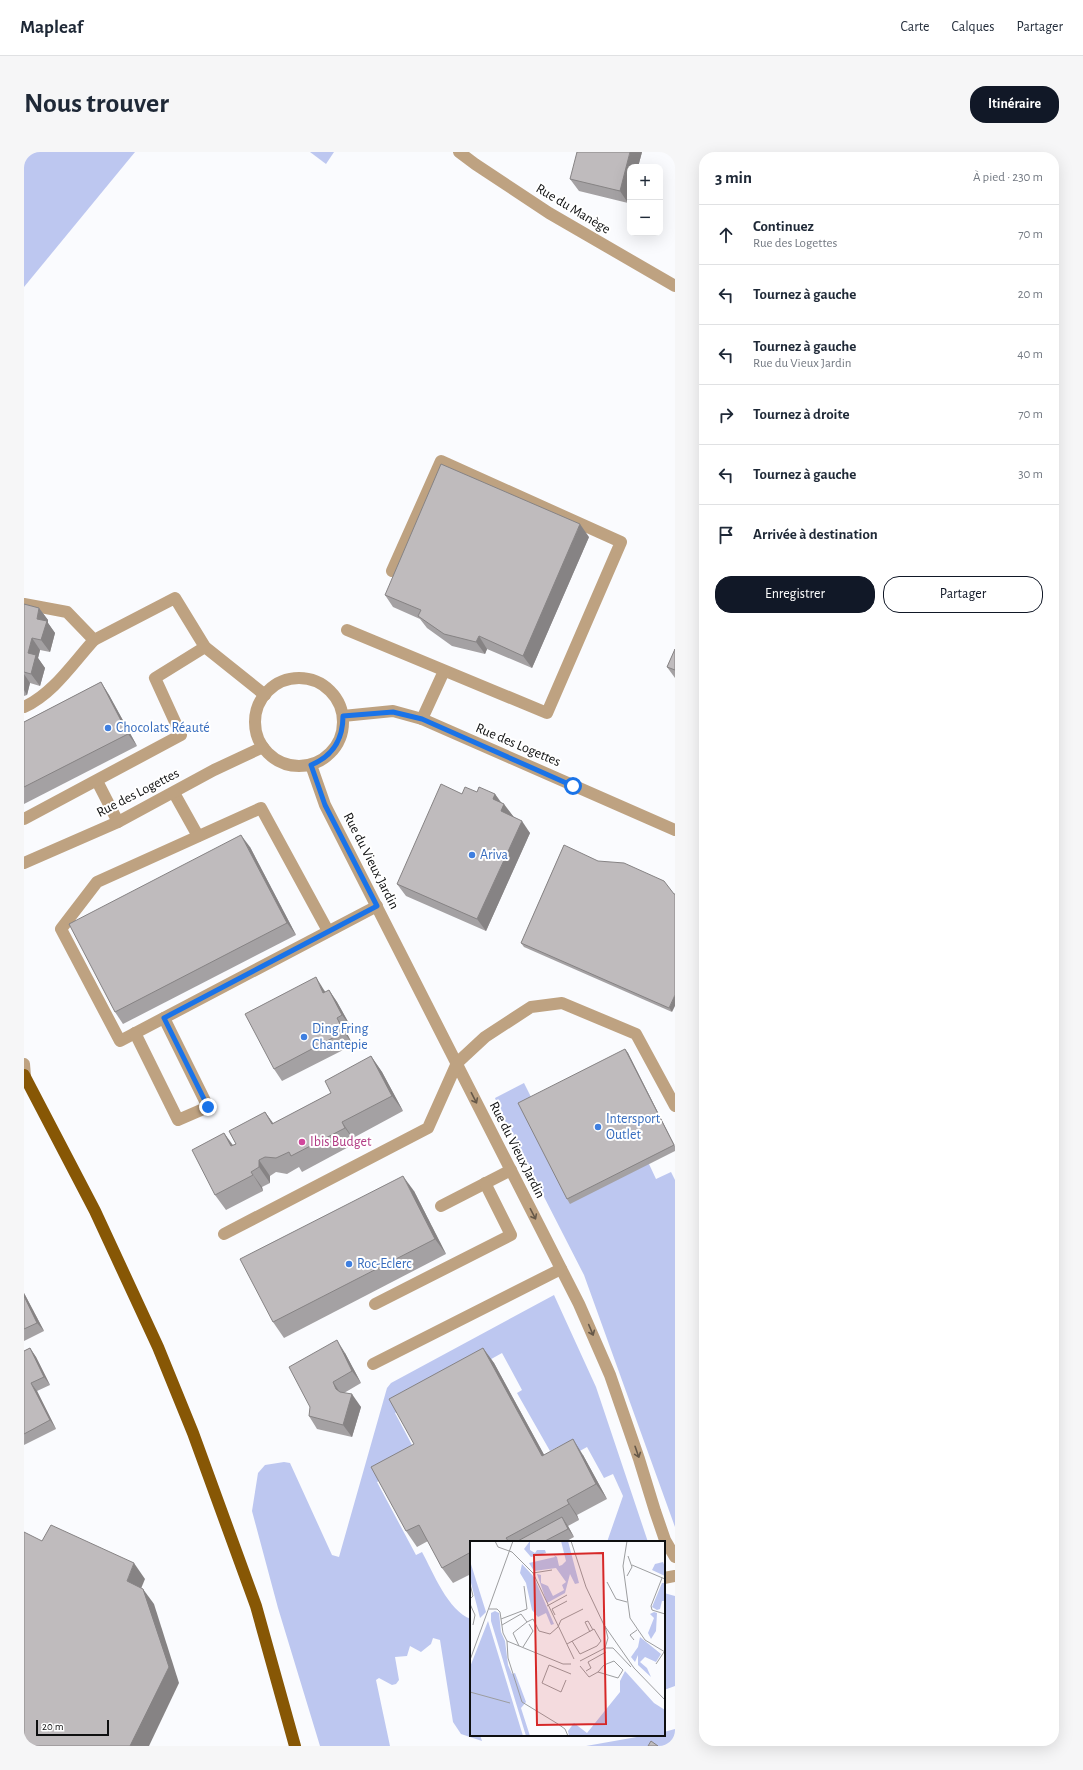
<!DOCTYPE html>
<html lang="fr">
<head>
<meta charset="utf-8">
<style>
	:root { --surface:#fff; --page:#f6f6f7; --text:#1f2937; --muted:#747a83; --line:#e0e1e3; --accent:#111827 }
	body { margin:0; font-family:"Alegreya Sans",sans-serif; background:var(--page); color:var(--text) }
	.controls { position:absolute; right:12px; top:12px; display:grid; overflow:hidden; border-radius:8px; box-shadow:0 4px 16px #0002 }
	.controls button { width:36px; height:36px; display:grid; place-items:center; padding:0; border:0; border-bottom:1px solid var(--line); background:var(--surface); color:var(--text); font:20px sans-serif }
	.scale { position:absolute; left:12px; bottom:10px; width:73px; box-sizing:border-box; padding-left:4px; border:2px solid #0e0f10; border-top:0; font-size:11px; line-height:14px; white-space:nowrap; color:#0e0f10; -webkit-text-stroke:3px #fff; paint-order:stroke }
	.stop { position:absolute; width:12px; height:12px; margin:-9px; border:3px solid #1a73e8; border-radius:50%; background:#fff }
	.stop.end { background:#1a73e8; border-color:#fff; box-shadow:0 1px 4px #0008 }
	.list { margin:0; padding:0; list-style:none }
	h2 { display:flex; justify-content:space-between; align-items:center; height:52px; margin:0; padding:0 16px; font-size:17px }
	h2 small { font-size:13px; font-weight:400; color:var(--muted) }
	.list li { display:grid; grid-template-columns:26px 1fr auto; gap:12px; align-items:center; box-sizing:border-box; height:60px; padding:0 16px; border-top:1px solid var(--line) }
	.list b { display:block; font-size:15px; white-space:nowrap }
	.list p { margin:0; font-size:13px; white-space:nowrap; color:var(--muted) }
	.list em { font-size:13px; font-style:normal; color:var(--muted) }
	.actions { display:flex; gap:8px; padding:12px 16px }
	.actions a { flex:1; padding:9px 0; border:1px solid var(--accent); border-radius:16px; text-align:center; font-size:14px; color:var(--accent) }
	.actions .main { background:var(--accent); color:#fff }
	.icon { flex:none; width:22px; height:22px; fill:none; stroke:currentColor; stroke-width:2; stroke-linecap:round; stroke-linejoin:round }
	.map { position:relative; flex:none; width:651px; height:1594px; overflow:hidden; border-radius:16px }
	header { display:flex; align-items:center; gap:24px; box-sizing:border-box; height:56px; padding:0 20px; background:var(--surface); border-bottom:1px solid var(--line) }
	header strong { font-size:19px }
	nav { display:flex; gap:22px; margin-inline-start:auto; font-size:14px }
	.intro { display:flex; align-items:center; justify-content:space-between; box-sizing:border-box; height:96px; padding:0 24px }
	h1 { margin:0; font-size:28px }
	.button { padding:10px 18px; border-radius:16px; background:var(--accent); color:#fff; font-size:14px; font-weight:700 }
	main { display:flex; gap:24px; padding:0 24px }
	aside { flex:1; background:var(--surface); border-radius:16px; box-shadow:0 4px 16px #0002 }
	.map>svg:first-child { display:block }
	.green { fill:#bdc7f0 }
	.lines { fill:none; stroke-linecap:round; stroke-linejoin:round }
	.minor { stroke:#bea281; stroke-width:12 }
	.major { stroke:#875705; stroke-width:12 }
	.wall { fill:#a4a1a3 }
	.shaded-wall { fill:#868384 }
	.building { fill:#bfbbbd; stroke:#868384 }
	.oneway { stroke:#665848 }
	.route { stroke:#1a73e8; stroke-width:5 }
	.shop-dot { fill:#3f7fe0; stroke:#fff; stroke-width:1.5 }
	.hotel-dot { fill:#d1479c; stroke:#fff; stroke-width:1.5 }
	.labels { text-anchor:middle; dominant-baseline:central; stroke-width:4; stroke-linejoin:round; paint-order:stroke }
	.street-label { font-size:14px; fill:#0e0f10; stroke:#fff }
	.shop-label { font-size:14px; fill:#366cbe; stroke:#fff; text-anchor:start }
	.hotel-label { font-size:14px; fill:#b23c85; stroke:#fff; text-anchor:start }
	.inset-road { fill:none; stroke:#9c9d9f; stroke-width:1 }
	.view { fill:#d62828; fill-opacity:0.15; stroke:#d62828; stroke-width:2 }
	.inset-edge { fill:none; stroke:#0e0f10; stroke-width:2 }
</style>
</head>
<body>
<header>
<strong>Mapleaf</strong>
<nav><a>Carte</a><a>Calques</a><a>Partager</a></nav>
</header>
<div class="intro"><h1>Nous trouver</h1><a class="button">Itinéraire</a></div>
<main>
<div class="map">
<svg width="651" height="1594" viewBox="0 0 651 1594">
	<rect width="100%" height="100%" fill="#fafbfe"/>
	<g class="green">
		<path d="M0,0H111L0,135Z"/>
		<path d="M286,0H310L302,12Z"/>
		<path d="M500,931L509,949L625,1012L632,1027L647,1020L651,1028V1375L560,1123L476,959L471,946Z"/>
		<path d="M530,1143L572,1235L624,1390H583L599,1344L589,1322L580,1326L563,1295L543,1306L536,1294L526,1299L493,1241L498,1238L478,1201L371,1261L395,1306L353,1330L392,1403L398,1400C409,1420 424,1459 447,1467V1583H456L458,1589L437,1582L429,1570L416,1488L409,1486L407,1492L397,1500L386,1494L383,1504L371,1505L375,1528L372,1532L368,1533L355,1526L352,1528L366,1594H296L254,1456L228,1359L234,1321L241,1313L260,1310L266,1311L308,1403L315,1405L363,1236L367,1231Z"/>
		<path d="M640,1441L651,1444V1534L640,1538Z"/>
		<path d="M651,1577V1594H562L624,1583H640V1580Z"/>
	</g>
	<g class="lines">
		<g class="minor">
			<path d="M435,0L451,12L525,61L651,134"/>
			<path d="M0,452L43,460L70,488L151,446L181,495L241,543"/>
			<path d="M323,478L523,561L597,390L417,309L368,419"/>
			<circle cx="275" cy="570" r="44"/>
			<path d="M0,555C29,542 49,511 70,488"/>
			<path d="M319,564L369,559L398,567L651,678"/>
			<path d="M398,567L420,519"/>
			<path d="M287,613L301,653L555,1152L586,1223L615,1307L631,1359L641,1388L651,1405"/>
			<path d="M73,629L94,670"/>
			<path d="M150,641L174,684"/>
			<path d="M0,667L157,583L131,526L181,495"/>
			<path d="M0,711L94,670L190,618L239,595"/>
			<path d="M304,779L237,656L73,730L37,777L96,889L353,754"/>
			<path d="M111,881L154,968L184,955L140,866"/>
			<path d="M0,912L1,924"/>
			<path d="M417,1054L487,1018"/>
			<path d="M200,1082L404,976L433,911L461,885L507,855L538,851L612,882L651,954"/>
			<path d="M351,1152L487,1083L461,1031"/>
			<path d="M349,1212L537,1117"/>
			<path d="M640,1426L651,1424"/>
		</g>
		<path class="major" d="M0,923L71,1059L134,1195L169,1281L232,1454L271,1594"/>
	</g>
	<g class="wall">
		<path d="M618,0L614,15H606L604,51L555,39L546,27Z"/>
		<path d="M565,385L508,516L463,497L461,502L428,494L403,476L396,467L369,455L361,443Z"/>
		<path d="M0,452L15,456L24,468V471L31,481L26,500L16,498L14,506L21,516L16,534L6,531L3,543L0,544Z"/>
		<path d="M651,497V526L643,515Z"/>
		<path d="M77,530L85,543L113,594L0,652V570Z"/>
		<path d="M438,642H471L477,650L489,664L506,681L462,779L382,744L373,732Z"/>
		<path d="M540,693L648,860L500,795L497,791Z"/>
		<path d="M226,695L272,783L99,872L91,860Z"/>
		<path d="M300,838L301,840L305,838L313,850L327,875L321,878L329,893L258,929L250,917Z"/>
		<path d="M601,897L604,901L651,994V999L546,1052L543,1047Z"/>
		<path d="M347,904L358,920L379,959L329,986L332,991L278,1020L275,1015L263,1022L252,1020L246,1024V1031L238,1035L239,1039L202,1058L191,1043L200,981L209,993L212,992L241,960L249,972L307,941Z"/>
		<path d="M390,1039L422,1102L260,1186L249,1170Z"/>
		<path d="M0,1141L20,1179L0,1189Z"/>
		<path d="M6,1196L12,1205L26,1233L13,1239L32,1277L0,1293V1199Z"/>
		<path d="M459,1196L470,1211L520,1303H559L583,1347L553,1363L555,1368L544,1374L550,1385L541,1390H447V1422L429,1431L418,1416L404,1389L393,1395L382,1379L390,1292Z"/>
		<path d="M321,1201L337,1231L320,1241L337,1255L328,1285L293,1277L285,1264Z"/>
	</g>
	<g class="shaded-wall">
		<path d="M606,0H618L614,15H606V44L604,51L596,39Z"/>
		<path d="M556,372L565,385L508,516L499,504Z"/>
		<path d="M15,456L24,468V471L31,481L26,500L17,488L13,467Z"/>
		<path d="M455,484L463,497L461,502L452,490Z"/>
		<path d="M8,486L16,498L14,506L21,516L16,534L7,522L4,501Z"/>
		<path d="M0,522L6,531L3,543L0,538Z"/>
		<path d="M77,530L85,543L113,594L104,582Z"/>
		<path d="M471,642L479,654L480,652L489,664L486,671L469,647Z"/>
		<path d="M498,669L506,681L462,779L453,767Z"/>
		<path d="M217,683L226,695L272,783L263,771Z"/>
		<path d="M292,825L300,838L308,853L299,841Z"/>
		<path d="M305,838L313,850L327,875L318,863Z"/>
		<path d="M651,843V854L648,860L645,856Z"/>
		<path d="M313,866L321,878L329,893L320,880Z"/>
		<path d="M601,897L604,901L651,995L650,993Z"/>
		<path d="M347,904L358,920L379,959L368,944Z"/>
		<path d="M241,960L252,975L248,972Z"/>
		<path d="M318,970L329,986L332,991L321,976Z"/>
		<path d="M200,981L211,997L207,994Z"/>
		<path d="M235,1008L246,1024V1031L235,1015Z"/>
		<path d="M227,1020L238,1035L239,1039L229,1023Z"/>
		<path d="M379,1024L390,1039L422,1102L411,1087Z"/>
		<path d="M0,1141L20,1179L13,1171L0,1144Z"/>
		<path d="M313,1188L321,1201L337,1231L328,1219Z"/>
		<path d="M6,1196L12,1205L26,1233L20,1225Z"/>
		<path d="M459,1196L470,1211L529,1319L518,1304Z"/>
		<path d="M309,1230L317,1242L312,1237Z"/>
		<path d="M7,1231L13,1239L32,1277L26,1268Z"/>
		<path d="M328,1242L337,1255L328,1285L319,1273Z"/>
		<path d="M549,1287L559,1303L583,1347L572,1332Z"/>
		<path d="M543,1348L553,1363L555,1368L545,1352Z"/>
		<path d="M538,1365L544,1374L550,1385L544,1377Z"/>
		<path d="M110,1411L121,1427L114,1444L103,1429Z"/>
		<path d="M119,1437L130,1452L155,1531L125,1594H106Z"/>
	</g>
	<g class="building">
		<path d="M553,0H606L596,39L546,27Z"/>
		<path d="M417,312L556,372L499,504L455,484L452,490L420,482L394,464L397,458L361,443Z"/>
		<path d="M0,452L15,456L13,467L23,469L17,488L8,486L4,501L12,503L7,522L0,520Z"/>
		<path d="M651,497V518L643,515Z"/>
		<path d="M77,530L104,582L0,635V570Z"/>
		<path d="M417,632L438,642L441,635L453,640L455,635L471,642L469,647L480,652L477,659L498,669L453,767L373,732Z"/>
		<path d="M217,683L263,771L91,860L45,772Z"/>
		<path d="M540,693L574,709L600,711L640,729L650,742H651V843L645,856L497,791Z"/>
		<path d="M292,825L299,841L305,838L318,863L313,866L320,880L250,917L221,862Z"/>
		<path d="M601,897L650,993L543,1047L494,951Z"/>
		<path d="M347,904L368,944L318,970L321,976L267,1004L265,1000L252,1006L241,1005L235,1008V1015L227,1020L229,1023L191,1043L168,998L200,981L207,994L212,992L205,979L241,960L248,972L307,941L301,929Z"/>
		<path d="M379,1024L411,1087L249,1170L216,1107Z"/>
		<path d="M0,1144L13,1171L0,1177Z"/>
		<path d="M313,1188L328,1219L309,1230L312,1237L316,1240L328,1242L319,1273L285,1264L286,1255L265,1215Z"/>
		<path d="M6,1196L20,1225L7,1231L26,1268L0,1282V1199Z"/>
		<path d="M459,1196L518,1304L549,1287L572,1332L543,1348L545,1352L482,1386L485,1390H447V1400L418,1416L395,1373L382,1379L347,1315L390,1292L365,1247Z"/>
		<path d="M538,1365L544,1377L519,1390H492Z"/>
		<path d="M27,1373L110,1411L103,1429L119,1437L145,1515L106,1594H0V1380L18,1389Z"/>
		<path d="M627,1589L634,1594H624Z"/>
	</g>
	<defs><path id="oneway-shaft" d="M-6 0H5M1.5-3L5.5 0L1.5 3" fill="none" stroke-width="1.6" stroke-linecap="round" stroke-linejoin="round"/></defs>
	<g class="oneway">
		<use href="#oneway-shaft" transform="translate(450 946) rotate(63)"/>
		<use href="#oneway-shaft" transform="translate(509 1062) rotate(63)"/>
		<use href="#oneway-shaft" transform="translate(567 1178) rotate(67)"/>
		<use href="#oneway-shaft" transform="translate(613 1300) rotate(71)"/>
	</g>
	<g class="lines">
		<path class="route" d="M184,955L140,866L353,754L301,653L287,613C309,604 319,588 319,564L369,560L398,567L549,634"/>
	</g>
	<g class="shop-dot">
		<circle cx="84" cy="576" r="4"/>
		<circle cx="448" cy="703" r="4"/>
		<circle cx="280" cy="885" r="4"/>
		<circle cx="574" cy="975" r="4"/>
		<circle cx="325" cy="1112" r="4"/>
	</g>
	<circle class="hotel-dot" cx="278" cy="990" r="4"/>
	<g class="labels">
		<g class="street-label">
			<text transform="translate(549 57) rotate(31)">Rue du Manège</text>
			<text transform="translate(494 593) rotate(23)">Rue des Logettes</text>
			<text transform="translate(114 641) rotate(-27)">Rue des Logettes</text>
			<text transform="translate(347 709) rotate(63)">Rue du Vieux Jardin</text>
			<text transform="translate(493 998) rotate(63)">Rue du Vieux Jardin</text>
		</g>
		<g class="shop-label">
			<text x="92" y="576">Chocolats Réauté</text>
			<text x="456" y="703">Ariva</text>
			<text x="288" y="877">Ding Fring<tspan x="288" dy="16">Chantepie</tspan></text>
			<text x="582" y="967">Intersport<tspan x="582" dy="16">Outlet</tspan></text>
			<text x="333" y="1112">Roc-Eclerc</text>
		</g>
		<g class="hotel-label">
			<text x="286" y="990">Ibis Budget</text>
		</g>
	</g>
	<g transform="translate(446 1389)">
		<rect width="195" height="195" fill="#fafbfe"/>
		<path d="M60,0V9L65,12L67,9H75L76,12L61,16L54,8ZM91,0H98L109,42L105,43L100,33L95,52L77,62L67,33L71,34V42L78,45L83,55L94,49L92,44L96,41L86,27L64,30L59,22L85,16L84,14L87,16L89,25L92,24L96,20ZM0,20L16,71L10,77L0,38ZM193,21L195,26V35L182,29L185,23ZM52,23L64,36L84,83L81,84L76,72L68,76L62,69L56,42L50,32ZM192,42H195V60H192L190,68L187,69L182,66ZM25,70L29,72L31,91L35,100L38,124L42,133L45,132L56,161L51,167L60,195H56L21,80V72ZM184,71L187,72L186,90L181,98L178,92L184,77L180,73ZM18,80L53,195H0V126ZM170,96L191,113L186,121L175,116L170,121L177,127L181,136L168,124V114L165,121L161,116L168,106ZM155,130L184,162L195,169V195H99L98,190L104,182L117,192L150,151V140Z" fill="#bdc7f0"/>
		<path class="inset-road" d="M25,0L28,6L42,11L63,32L104,118M101,0L116,46L134,84L164,127L195,159M157,0L153,25L160,77L175,99L195,111M162,24L195,38M63,32L82,29M157,35L162,26L158,15M192,37L181,65L182,69L195,73M137,41L146,58L157,61M0,43L3,55L0,58M0,63L5,74L3,84M77,65L97,54M19,68H27L30,71L33,92L37,100L93,123H101M85,74L82,68L97,60M31,78L57,68L54,45M32,84L51,73L57,81L63,78L69,90L80,93L88,86L91,79L113,68M135,85L138,97L135,107M120,91L115,81L118,80L123,89M164,99L160,94L167,89M37,100L38,117L52,161L88,183L95,188L98,195M97,103L124,88L131,100L127,105L110,113L102,100M49,105L43,92L57,81M53,106L63,90L59,83M0,119L43,0M110,120L135,107H143L161,126M186,123L194,111M110,125L119,136L128,131L148,137L153,129L144,120L134,124L128,131M116,130L121,127L118,121L136,111M96,139L91,151L72,142L79,124L101,133M0,151L40,162"/>
		<path class="view" d="M133,12L136,183L67,184L64,14Z"/>
		<rect width="195" height="195" class="inset-edge"/>
	</g>
</svg>
<div class="controls">
<button>+</button>
<button>−</button>
</div>
<div class="scale">20 m</div>
<div class="stop" style="left:549px;top:634px"></div>
<div class="stop end" style="left:184px;top:955px"></div>
</div>
<aside>
<h2>3 min<small>À pied · 230 m</small></h2>
<ul class="list">
<li><svg class="icon" aria-label="ahead" viewBox="0 0 24 24"><path d="M12 20V5M6 11l6-6 6 6"/></svg><div><b>Continuez</b><p>Rue des Logettes</p></div><em>70 m</em></li>
<li><svg class="icon" aria-label="left" viewBox="0 0 24 24"><path d="M17 20v-9H6M10 6l-5 5 5 5"/></svg><div><b>Tournez à gauche</b></div><em>20 m</em></li>
<li><svg class="icon" aria-label="left" viewBox="0 0 24 24"><path d="M17 20v-9H6M10 6l-5 5 5 5"/></svg><div><b>Tournez à gauche</b><p>Rue du Vieux Jardin</p></div><em>40 m</em></li>
<li><svg class="icon" aria-label="right" viewBox="0 0 24 24"><path d="M7 20v-9h11M14 6l5 5-5 5"/></svg><div><b>Tournez à droite</b></div><em>70 m</em></li>
<li><svg class="icon" aria-label="left" viewBox="0 0 24 24"><path d="M17 20v-9H6M10 6l-5 5 5 5"/></svg><div><b>Tournez à gauche</b></div><em>30 m</em></li>
<li><svg class="icon" aria-label="arrive" viewBox="0 0 24 24"><path d="M6 21V4h12l-3 4 3 4H6"/></svg><div><b>Arrivée à destination</b></div></li>
</ul>
<div class="actions"><a class="main">Enregistrer</a><a>Partager</a></div>
</aside>
</main>
</body>
</html>
